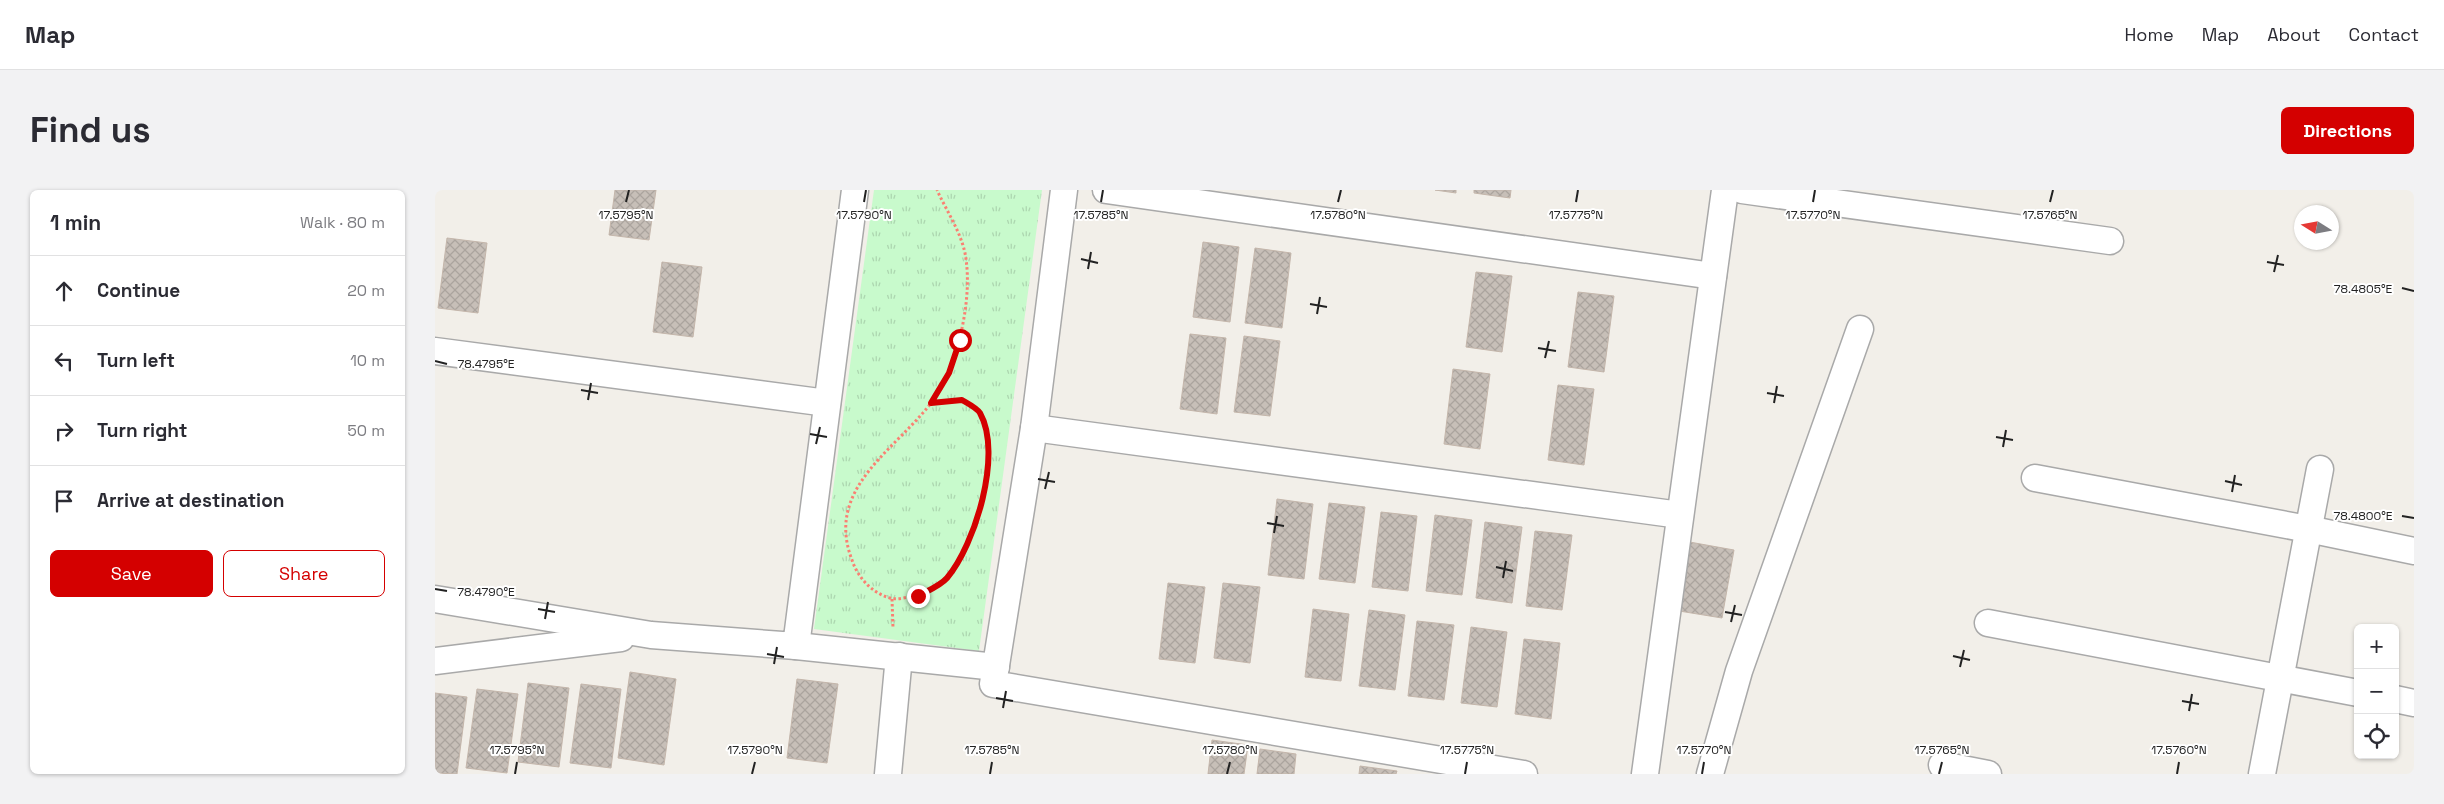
<!DOCTYPE html>
<html lang="en">
<head>
<meta charset="utf-8">
<style>
	:root { --surface:#fff; --page:#f2f2f3; --text:#2b2b33; --muted:#7c7c81; --line:#e1e1e2; --accent:#d40000 }
	body { margin:0; font-family:"Space Grotesk",sans-serif; background:var(--page); color:var(--text) }
	.controls { position:absolute; right:15px; bottom:15px; display:grid; overflow:hidden; border-radius:8px; box-shadow:0 1px 4px #0004 }
	.controls button { width:45px; height:45px; display:grid; place-items:center; padding:0; border:0; border-bottom:1px solid var(--line); background:var(--surface); color:var(--text); font:25px sans-serif }
	.compass { position:absolute; left:1859px; top:15px; width:45px; height:45px; border-radius:50%; background:var(--surface); box-shadow:0 1px 4px #0004; rotate:281deg }
	.stop { position:absolute; width:15px; height:15px; margin:-11px; border:4px solid #d40000; border-radius:50%; background:#fff }
	.stop.end { background:#d40000; border-color:#fff; box-shadow:0 1px 5px #0008 }
	.list { margin:0; padding:0; list-style:none }
	h2 { display:flex; justify-content:space-between; align-items:center; height:65px; margin:0; padding:0 20px; font-size:21px }
	h2 small { font-size:16px; font-weight:400; color:var(--muted) }
	.list li { display:grid; grid-template-columns:32px 1fr auto; gap:15px; align-items:center; box-sizing:border-box; height:70px; padding:0 20px; border-top:1px solid var(--line) }
	.list b { display:block; font-size:19px; white-space:nowrap }
	.list em { font-size:16px; font-style:normal; color:var(--muted) }
	.actions { display:flex; gap:10px; padding:15px 20px }
	.actions a { flex:1; padding:11px 0; border:1px solid var(--accent); border-radius:8px; text-align:center; font-size:18px; color:var(--accent) }
	.actions .main { background:var(--accent); color:#fff }
	.icon { flex:none; width:28px; height:28px; fill:none; stroke:currentColor; stroke-width:2; stroke-linecap:round; stroke-linejoin:round }
	.map { position:relative; flex:none; width:1979px; height:584px; overflow:hidden; border-radius:8px }
	header { display:flex; align-items:center; gap:30px; box-sizing:border-box; height:70px; padding:0 25px; background:var(--surface); border-bottom:1px solid var(--line) }
	header strong { font-size:24px }
	nav { display:flex; gap:28px; margin-inline-start:auto; font-size:18px }
	.intro { display:flex; align-items:center; justify-content:space-between; box-sizing:border-box; height:120px; padding:0 30px }
	h1 { margin:0; font-size:35px }
	.button { padding:12px 22px; border-radius:8px; background:var(--accent); color:#fff; font-size:18px; font-weight:700 }
	main { display:flex; gap:30px; padding:0 30px }
	aside { flex:1; background:var(--surface); border-radius:8px; box-shadow:0 1px 4px #0004 }
	.map>svg:first-child { display:block }
	.park { fill:url(#park-tufts) }
	.building { fill:url(#building-cross-hatch); stroke:#c4b6ab }
	.lines { fill:none; stroke-linecap:round; stroke-linejoin:round }
	.minor-casing { stroke:#a9a9a9; stroke-width:29 }
	.path { stroke:#fa8072; stroke-width:3; stroke-dasharray:2.5 2.5; stroke-linecap:butt }
	.minor { stroke:#fff; stroke-width:26 }
	.route { stroke:#d40000; stroke-width:6 }
	.ticks { fill:none; stroke:#222; stroke-width:2 }
	.ticks-label { font-size:12px; text-anchor:middle; fill:#222; stroke:#fff; stroke-width:4; stroke-linejoin:round; paint-order:stroke }
</style>
</head>
<body>
<header>
<strong>Map</strong>
<nav><a>Home</a><a>Map</a><a>About</a><a>Contact</a></nav>
</header>
<div class="intro"><h1>Find us</h1><a class="button">Directions</a></div>
<main>
<aside>
<h2>1 min<small>Walk · 80 m</small></h2>
<ul class="list">
<li><svg class="icon" aria-label="ahead" viewBox="0 0 24 24"><path d="M12 20V5M6 11l6-6 6 6"/></svg><div><b>Continue</b></div><em>20 m</em></li>
<li><svg class="icon" aria-label="left" viewBox="0 0 24 24"><path d="M17 20v-9H6M10 6l-5 5 5 5"/></svg><div><b>Turn left</b></div><em>10 m</em></li>
<li><svg class="icon" aria-label="right" viewBox="0 0 24 24"><path d="M7 20v-9h11M14 6l5 5-5 5"/></svg><div><b>Turn right</b></div><em>50 m</em></li>
<li><svg class="icon" aria-label="arrive" viewBox="0 0 24 24"><path d="M6 21V4h12l-3 4 3 4H6"/></svg><div><b>Arrive at destination</b></div></li>
</ul>
<div class="actions"><a class="main">Save</a><a>Share</a></div>
</aside>
<div class="map">
<svg width="1979" height="584" viewBox="0 0 1979 584">
	<defs>
		<pattern id="park-tufts" width="24" height="20" patternUnits="userSpaceOnUse" patternTransform="scale(1.25)"><rect width="24" height="20" fill="#c8facc"/><path d="M3 7l-1-3M5 7V3M7 7l1-3M15 17l-1-3M17 17v-4M19 17l1-3" fill="none" stroke="#acd6af"/></pattern>
		<pattern id="building-cross-hatch" width="8" height="8" patternUnits="userSpaceOnUse" patternTransform="scale(1.25)"><rect width="8" height="8" fill="#c7bfb8"/><path d="M0 0l8 8M0 8l8-8" fill="none" stroke="#aba49e"/></pattern>
	</defs>
	<rect width="100%" height="100%" fill="#f2efe9"/>
	<path class="park" d="M439,0H607L544,461L379,439Z"/>
	<g class="building">
		<path d="M180,0H221L214,50L174,45Z"/>
		<path d="M1000,0H1021V3Z"/>
		<path d="M1039,0H1076L1075,8L1039,3Z"/>
		<path d="M12,48L52,53L43,123L3,118Z"/>
		<path d="M768,52L804,57L795,132L758,127Z"/>
		<path d="M820,58L856,63L847,138L810,133Z"/>
		<path d="M227,72L267,77L258,147L218,142Z"/>
		<path d="M1041,82L1077,86L1067,162L1031,157Z"/>
		<path d="M1143,102L1179,106L1169,182L1133,177Z"/>
		<path d="M755,144L791,148L782,224L745,219Z"/>
		<path d="M809,146L845,151L835,226L799,222Z"/>
		<path d="M1018,179L1055,184L1045,259L1009,254Z"/>
		<path d="M1123,195L1159,199L1149,275L1113,270Z"/>
		<path d="M842,309L878,314L869,389L833,385Z"/>
		<path d="M894,313L930,317L920,393L884,389Z"/>
		<path d="M946,322L982,326L973,401L937,397Z"/>
		<path d="M1000,325L1037,330L1027,405L991,401Z"/>
		<path d="M1050,332L1087,337L1077,413L1041,408Z"/>
		<path d="M1100,341L1137,345L1127,420L1091,416Z"/>
		<path d="M1249,351L1299,360L1287,428L1238,420Z"/>
		<path d="M733,393L770,397L760,473L724,469Z"/>
		<path d="M788,393L825,397L815,473L779,468Z"/>
		<path d="M878,419L914,424L906,491L870,487Z"/>
		<path d="M934,420L970,425L960,500L924,496Z"/>
		<path d="M982,431L1019,435L1009,510L973,506Z"/>
		<path d="M1036,437L1072,442L1062,517L1026,513Z"/>
		<path d="M1089,449L1125,453L1116,529L1080,524Z"/>
		<path d="M195,482L241,489L229,575L183,568Z"/>
		<path d="M362,489L403,494L392,573L352,568Z"/>
		<path d="M93,493L134,498L124,577L83,572Z"/>
		<path d="M146,494L186,499L176,578L135,573Z"/>
		<path d="M42,499L83,504L72,583L31,578Z"/>
		<path d="M0,503L32,507L22,584L0,583Z"/>
		<path d="M777,550L813,555L809,584H773Z"/>
		<path d="M825,559L861,564L859,584H822Z"/>
		<path d="M925,576L962,581L961,584H924Z"/>
	</g>
	<g class="lines">
		<defs>
			<g id="minor">
				<path d="M629,0L599,238L558,494L1089,584"/>
				<path d="M671,0L1278,86"/>
				<path d="M1307,0L1675,51"/>
				<path d="M0,161L392,213"/>
				<path d="M599,238L1245,325"/>
				<path d="M1600,288L1873,339L1979,361"/>
				<path d="M0,409L216,445L361,456L420,0"/>
				<path d="M1553,433L1923,503"/>
				<path d="M361,456L561,477"/>
				<path d="M0,471L186,448"/>
				<path d="M1960,509L1979,513"/>
				<path d="M1507,575L1553,584"/>
				<path d="M453,584L464,466"/>
				<path d="M1210,584L1290,0"/>
				<path d="M1275,584L1304,481L1425,139"/>
				<path d="M1827,584L1885,279"/>
			</g>
		</defs>
		<use href="#minor" class="minor-casing"/>
		<g class="path">
			<path d="M496,213L527,210C532,213 542,218 545,223C567,261 541,360 511,389C503,398 485,405 474,407C468,408 461,410 455,408C437,403 423,388 417,370C384,284 491,248 515,180C527,147 536,105 531,69C528,45 512,22 502,0"/>
			<path d="M457,409L458,438"/>
		</g>
		<use href="#minor" class="minor"/>
	</g>
	<g class="lines">
		<path class="route" d="M483,406C492,401 505,396 512,388C540,355 568,264 545,223C542,218 532,213 527,210L496,213L514,183L525,150"/>
	</g>
	<path class="ticks" d="M191,12L194,0M429,12L431,0M666,12L668,0M903,12L906,0M1141,12L1143,0M1378,12L1380,0M1615,12L1618,0M646,69L663,73M1832,72L1849,75M653,79L656,62M1839,82L1843,65M1967,98L1979,101M875,114L892,117M882,124L885,107M1103,158L1121,161M1110,168L1114,151M0,171L12,174M146,200L163,203M1332,203L1349,206M153,210L156,193M1339,213L1342,196M375,244L392,247M1561,247L1578,250M381,254L385,237M1568,257L1571,240M603,289L620,292M1790,291L1807,295M610,299L614,282M1797,302L1800,285M1967,326L1979,328M832,333L849,336M839,343L842,326M1061,377L1078,381M1068,388L1071,371M0,399L12,401M103,419L120,422M1290,422L1307,425M110,429L113,412M1296,432L1300,415M332,464L349,467M1518,466L1535,470M339,474L342,457M1525,477L1529,460M561,508L578,511M1747,511L1764,514M568,518L571,501M1754,521L1757,504M80,584L82,572M317,584L320,572M555,584L557,572M792,584L795,572M1030,584L1032,572M1267,584L1269,572M1504,584L1507,572M1742,584L1744,572"/>
	<g class="ticks-label">
		<text x="191" y="29">17.5795°N</text>
		<text x="429" y="29">17.5790°N</text>
		<text x="666" y="29">17.5785°N</text>
		<text x="903" y="29">17.5780°N</text>
		<text x="1141" y="29">17.5775°N</text>
		<text x="1378" y="29">17.5770°N</text>
		<text x="1615" y="29">17.5765°N</text>
		<text x="1928" y="103">78.4805°E</text>
		<text x="51" y="178">78.4795°E</text>
		<text x="1928" y="330">78.4800°E</text>
		<text x="51" y="406">78.4790°E</text>
		<text x="82" y="564">17.5795°N</text>
		<text x="320" y="564">17.5790°N</text>
		<text x="557" y="564">17.5785°N</text>
		<text x="795" y="564">17.5780°N</text>
		<text x="1032" y="564">17.5775°N</text>
		<text x="1269" y="564">17.5770°N</text>
		<text x="1507" y="564">17.5765°N</text>
		<text x="1744" y="564">17.5760°N</text>
	</g>
</svg>
<div class="controls">
<button>+</button>
<button>−</button>
<button><svg class="icon" aria-label="locate" viewBox="0 0 24 24"><circle cx="12" cy="12" r="6"/><path d="M12 2v4M12 18v4M2 12h4M18 12h4"/></svg></button>
</div>
<svg class="compass" viewBox="-18 -18 36 36"><path d="M0-13l5 13h-10z" fill="#e53935"/><path d="M0 13l5-13h-10z" fill="#7c7c81"/></svg>
<div class="stop" style="left:525px;top:150px"></div>
<div class="stop end" style="left:483px;top:406px"></div>
</div>
</main>
</body>
</html>
